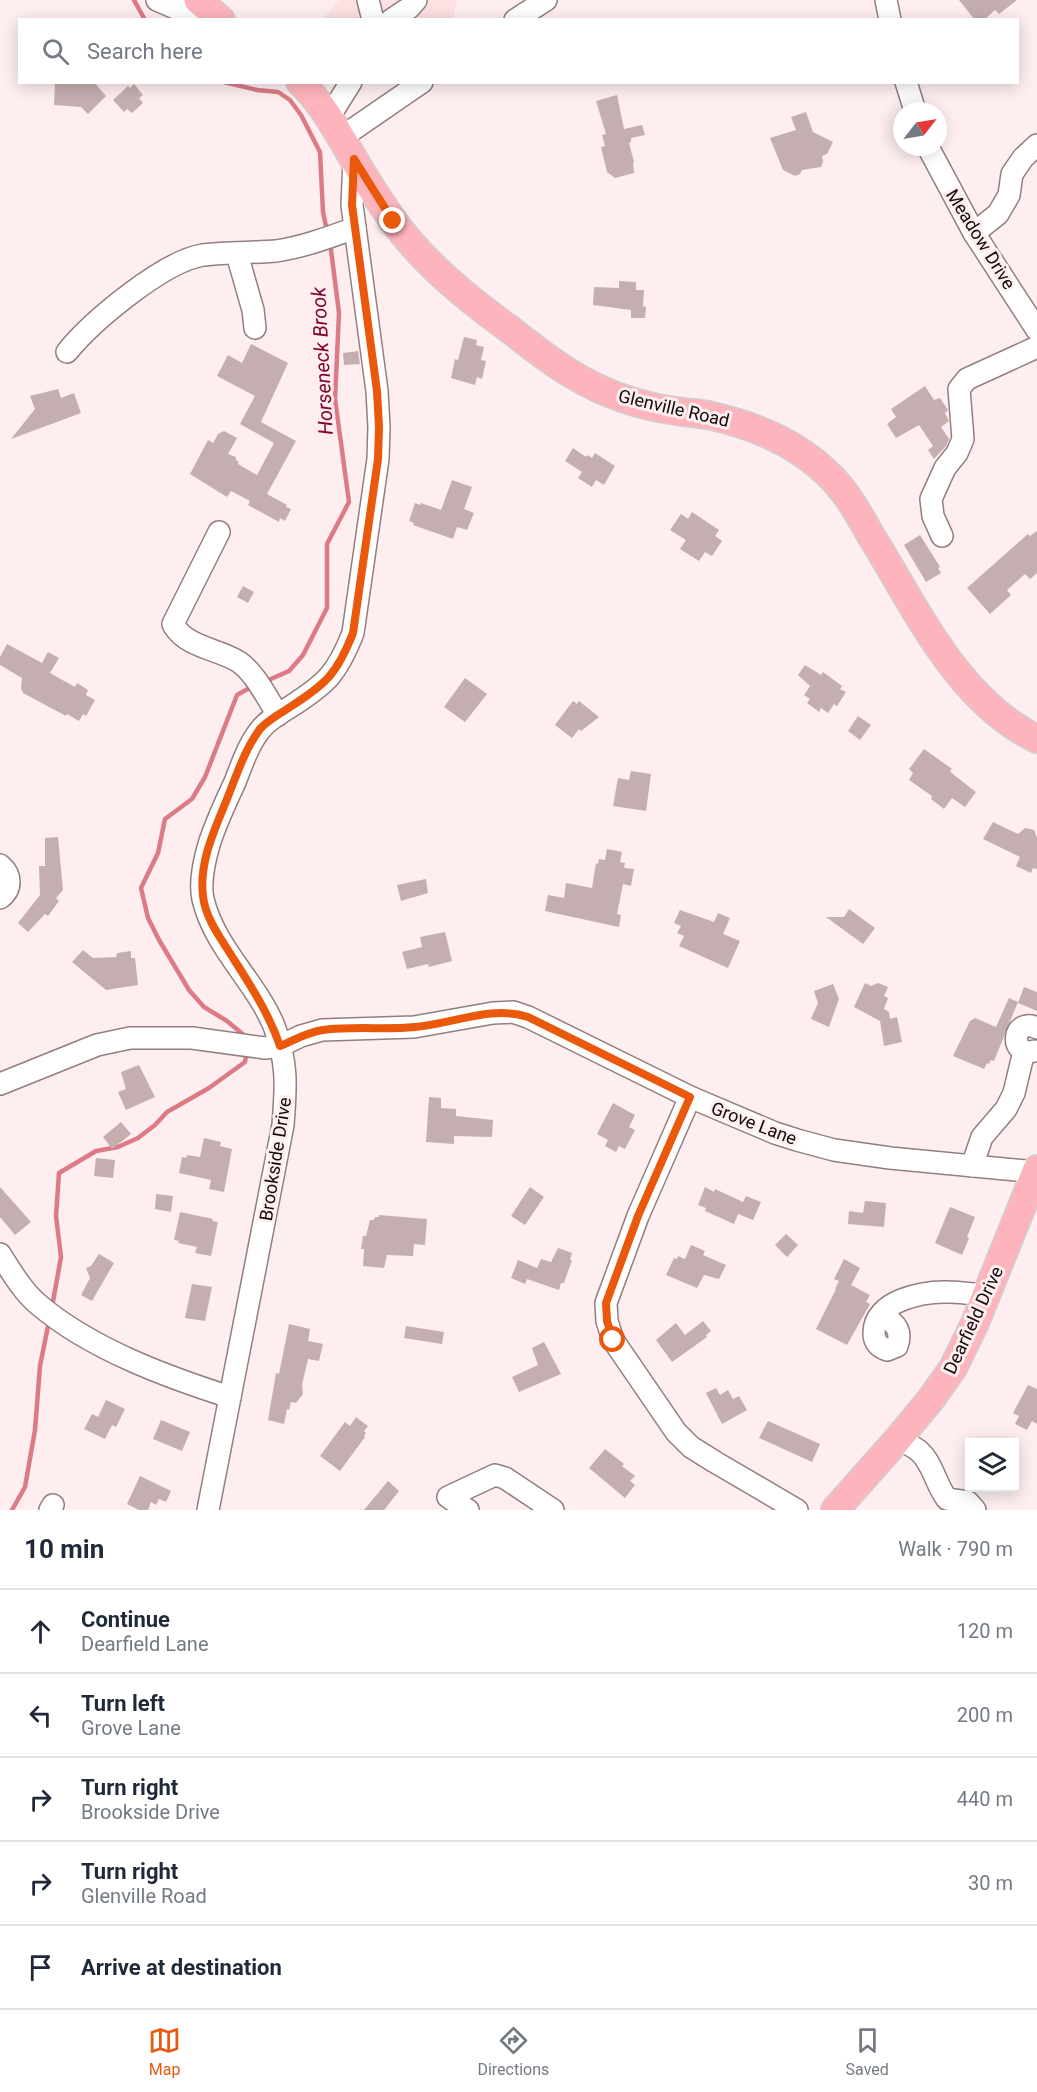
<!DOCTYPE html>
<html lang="en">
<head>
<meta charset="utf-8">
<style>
	:root { --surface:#fff; --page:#f6f6f7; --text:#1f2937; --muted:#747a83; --line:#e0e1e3; --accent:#ea580c }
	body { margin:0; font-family:Roboto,sans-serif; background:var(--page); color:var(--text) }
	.controls { position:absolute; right:18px; bottom:18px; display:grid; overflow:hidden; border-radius:0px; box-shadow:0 3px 15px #0003 }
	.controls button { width:54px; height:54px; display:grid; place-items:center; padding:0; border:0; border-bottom:2px solid var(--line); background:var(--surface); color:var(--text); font:30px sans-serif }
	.compass { position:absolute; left:893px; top:102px; width:54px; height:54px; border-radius:50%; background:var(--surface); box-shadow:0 3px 15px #0003; rotate:59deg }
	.stop { position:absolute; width:18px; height:18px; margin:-14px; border:4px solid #ea580c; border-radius:50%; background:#fff }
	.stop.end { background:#ea580c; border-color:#fff; box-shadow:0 2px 6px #0008 }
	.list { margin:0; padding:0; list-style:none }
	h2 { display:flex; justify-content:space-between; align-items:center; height:78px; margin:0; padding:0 24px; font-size:26px }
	h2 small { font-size:20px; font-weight:400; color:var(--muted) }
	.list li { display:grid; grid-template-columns:39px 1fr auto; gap:18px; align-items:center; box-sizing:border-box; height:84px; padding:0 24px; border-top:2px solid var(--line) }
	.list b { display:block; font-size:22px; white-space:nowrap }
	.list p { margin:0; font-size:20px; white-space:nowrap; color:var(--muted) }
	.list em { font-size:20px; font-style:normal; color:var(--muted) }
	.icon { flex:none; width:33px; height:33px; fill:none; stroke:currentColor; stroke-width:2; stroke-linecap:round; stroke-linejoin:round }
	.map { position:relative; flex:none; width:1037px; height:1510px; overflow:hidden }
	.search { position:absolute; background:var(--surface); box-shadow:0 3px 15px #0003; left:18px; right:18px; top:18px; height:66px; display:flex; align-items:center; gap:15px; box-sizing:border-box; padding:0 21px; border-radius:0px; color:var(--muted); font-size:22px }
	.sheet { height:498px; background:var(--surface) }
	nav { display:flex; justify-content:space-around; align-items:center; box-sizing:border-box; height:84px; border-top:2px solid var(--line); background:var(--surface); font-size:16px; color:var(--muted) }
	nav a { display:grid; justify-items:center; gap:3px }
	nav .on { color:var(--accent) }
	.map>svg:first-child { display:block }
	.built { fill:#fce0e2 }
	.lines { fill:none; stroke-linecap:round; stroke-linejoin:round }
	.stream { stroke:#dc7b85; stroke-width:4.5 }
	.building { fill:#c5aeaf }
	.minor-casing { stroke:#947e7f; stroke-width:24 }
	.major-casing { stroke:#d0cece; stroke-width:30 }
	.minor { stroke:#fff; stroke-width:21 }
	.major { stroke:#feb4bc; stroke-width:27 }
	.route { stroke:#ea580c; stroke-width:8 }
	.labels { text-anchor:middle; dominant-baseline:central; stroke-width:6; stroke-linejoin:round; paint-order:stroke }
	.street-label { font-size:18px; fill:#120a0b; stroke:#feeeef }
	.water-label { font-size:20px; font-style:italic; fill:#80062a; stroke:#feeeef }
</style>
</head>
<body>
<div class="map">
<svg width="1037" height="1510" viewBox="0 0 1037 1510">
	<rect width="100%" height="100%" fill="#feeeef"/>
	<path class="built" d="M339,0H457L453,19L322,20Z"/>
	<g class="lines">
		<g class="stream">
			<path d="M134,0L145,20"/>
			<path d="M224,82L257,90L278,92L290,100L301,115L320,152L323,212L327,231"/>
			<path d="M264,682L289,671L303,655L327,608V544L349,502L335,399L339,313L330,242"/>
			<path d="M246,1039L245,1036L227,1021L204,1007L189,990L159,940L148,918L141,888L158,853L165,819L192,799L205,777L237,695L253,686"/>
			<path d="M52,1307L61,1257L56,1216L59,1173L96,1151L118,1147L138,1138L155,1125L167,1112L209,1088L245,1062L247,1050"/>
			<path d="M12,1510L25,1487L35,1430L40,1366L49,1321"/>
		</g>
	</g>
	<g class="building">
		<path d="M959,0H1017L999,14L995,10L984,20H975Z"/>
		<path d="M69,82H94L106,96L88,114L81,107L54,105L55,83Z"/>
		<path d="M134,84L143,95L139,98L143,103L132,113L127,109L124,112L113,100L128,86L130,88Z"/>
		<path d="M617,95L624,129L642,125L645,135L631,138V142L629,143L634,162L633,163L634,173L615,178L607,172L601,147L605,146L602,135L606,134L596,101Z"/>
		<path d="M806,112L813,132L833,142L827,154L822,156L823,162L821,167L802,170L800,174L795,176L783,170L770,138L796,130L791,117Z"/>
		<path d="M619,281L636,282V290H644L643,306L646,307L645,318H631V310L593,305L594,287L619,288Z"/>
		<path d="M464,337L477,340L476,345L484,347L481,360L486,361L482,379L477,377L475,385L451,378L455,359L458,360Z"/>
		<path d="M251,344L288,363L261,422L296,441L267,494L287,505L286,507L291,509L285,521L280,518L279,522L248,505L250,501L231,491L227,497L190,474L208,440L213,443L218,434L224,431L237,438L228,454L236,457V460L239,462L238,464L257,475L274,443L240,424L255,396L217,376L228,355L242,363Z"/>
		<path d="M358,351L360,364L344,365L343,353Z"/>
		<path d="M925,386L934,400L940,398L948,410L945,413L949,421L941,427L949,439L946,446L934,459L928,450L933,446L919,425L896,438L887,424L896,417L891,409Z"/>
		<path d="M58,389L61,398L74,393L81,413L11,439L35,409L30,396Z"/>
		<path d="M573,448L586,457L587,455L592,458L595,453L615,466L604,485L596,480L592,487L578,478L582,472L565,461Z"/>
		<path d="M452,480L472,487L464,509L474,513L467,530L457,527L453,539L413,525L414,523L409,521L415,503L420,505L421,503L441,510Z"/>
		<path d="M692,512L719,530L715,536L722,541L712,556L705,552L699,561L680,549L686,540L670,530L681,514L688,519Z"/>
		<path d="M1037,531V573L1030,579L1025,574L1007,590L1011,595L990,614L967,588L1028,534L1030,536Z"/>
		<path d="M920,535L940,567L938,568L941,573L926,582L904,545Z"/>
		<path d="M243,586L254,592L248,603L237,597Z"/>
		<path d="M7,644L42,663L48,652L59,658L50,673L75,687L77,683L88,690L86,695L95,700L86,716L83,714L79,721L67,714L66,716L23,693L21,688L22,678L0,665V657Z"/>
		<path d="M805,665L821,675L823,672L842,686L840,689L846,692L837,706L834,704L828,713L821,708L819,712L807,703L810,699L804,695L810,686L798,675Z"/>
		<path d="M465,678L487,694L465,722L444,707Z"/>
		<path d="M573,701L577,704L579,701L599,717L581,731L579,729L572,738L555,725Z"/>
		<path d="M858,716L871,725L860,740L848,731Z"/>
		<path d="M924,749L952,769L950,771L954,775L976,792L965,807L952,798L944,809L931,799L932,796L909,780L913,773L909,769Z"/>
		<path d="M631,771L651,774L646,811L613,806L618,778L629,780Z"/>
		<path d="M993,822L1018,834L1025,828L1034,830L1037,838V869L1033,868L1031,873L1016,866L1020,857L983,839Z"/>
		<path d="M58,837L63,890L56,898L59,901L48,916L45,914L28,932L18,923L40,895L39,866H45V838Z"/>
		<path d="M607,849L622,852L620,862L625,863L624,868L634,869L631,886L623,884L617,914L621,915L619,927L545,911L548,895L564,898L566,883L592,888L596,863L598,864L599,859L605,860Z"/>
		<path d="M426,879L428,893L401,901L397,885Z"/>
		<path d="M849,909L875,928L863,944L826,917H844Z"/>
		<path d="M680,910L714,922L718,913L730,918L723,934L740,941L728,968L679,946L684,936L677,933L681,926L674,923Z"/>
		<path d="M445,932L452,961L429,967L428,964L407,969L402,952L422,947L420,937Z"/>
		<path d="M83,950L93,958L116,957L117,953L131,951V958H135L138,985L106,990L72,962Z"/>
		<path d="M865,983L871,986L878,983L888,987L884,996L888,998L884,1009L889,1012L890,1019L897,1017L902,1042L884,1046L880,1021L854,1007Z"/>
		<path d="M833,984L839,999L829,1027L811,1019L818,1003L814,991Z"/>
		<path d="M1024,987L1037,992V1011L1018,1003Z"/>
		<path d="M1009,998L1018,1002L994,1061L991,1060L989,1064L987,1063L984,1069L953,1056L970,1021L975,1018L996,1027Z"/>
		<path d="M139,1065L155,1097L126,1110L118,1092L126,1089L121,1072Z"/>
		<path d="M429,1097L441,1098V1108L456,1109V1116L493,1120L492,1137L454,1136V1144L426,1142Z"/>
		<path d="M613,1103L635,1115L629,1127L635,1130L628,1143L625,1149L619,1146L616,1152L605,1146L608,1140L597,1134Z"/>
		<path d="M121,1122L131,1134L112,1149L103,1137Z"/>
		<path d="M204,1138L221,1142L220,1146L232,1149L224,1192L209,1189L211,1180L179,1173L182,1157L186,1158L187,1155L200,1157Z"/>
		<path d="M96,1158L115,1160L113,1178L94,1176Z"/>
		<path d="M0,1187L31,1222L15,1235L0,1217Z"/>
		<path d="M530,1187L544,1197L525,1225L511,1216Z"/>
		<path d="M705,1187L714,1192L715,1189L743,1202L746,1196L761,1202L753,1220L738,1214L734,1224L705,1211L706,1208L698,1205Z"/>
		<path d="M156,1194L173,1196L171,1212L155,1209Z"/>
		<path d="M865,1201L886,1203L884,1227L848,1224L849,1211L863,1213Z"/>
		<path d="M950,1207L975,1217L967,1237L969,1238L962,1255L935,1243Z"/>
		<path d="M180,1212L213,1219L212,1221L218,1222L211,1256L195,1253L197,1247L178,1243L179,1241L174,1240Z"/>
		<path d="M379,1215L427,1219L425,1245L414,1244L413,1256L387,1255L384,1268L363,1266L364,1249H361L363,1236H366L370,1220H374L375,1217H379Z"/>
		<path d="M786,1234L798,1245L787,1257L775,1245Z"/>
		<path d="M691,1245L705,1251L703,1255L726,1265L719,1279L704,1275L697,1288L666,1275L674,1258L677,1259L678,1256L685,1259Z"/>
		<path d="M558,1248L572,1253L570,1260H572L564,1283H561L559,1290L527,1279L525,1284L511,1278L518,1260L537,1268L541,1259L551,1262Z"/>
		<path d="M99,1254L114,1263L92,1301L81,1295L90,1278L86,1268L91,1266Z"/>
		<path d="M844,1259L860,1268L851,1285L870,1295L866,1302L870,1304L847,1345L816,1329L836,1289H835L839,1281L834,1279Z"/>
		<path d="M192,1284L212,1287L205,1321L185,1318Z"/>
		<path d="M703,1321L711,1331L706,1335L707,1337L672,1362L656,1340L676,1323L685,1335Z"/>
		<path d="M289,1324L310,1329L308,1341L323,1344L319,1361L308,1359L302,1385L303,1394L296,1403L291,1402L289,1410L287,1409L284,1424L268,1420L276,1373L279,1374Z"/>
		<path d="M406,1326L444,1332L442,1344L404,1338Z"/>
		<path d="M544,1342L561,1374L519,1392L512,1377L538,1365L532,1348Z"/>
		<path d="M1028,1385L1037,1389V1424L1032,1421L1027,1430L1015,1424L1019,1416L1013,1413Z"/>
		<path d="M716,1388L720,1395L728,1390L733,1399L739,1396L747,1410L722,1424L706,1393Z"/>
		<path d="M106,1400L125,1409L116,1427L112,1425L105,1439L84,1429L92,1414L98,1417Z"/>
		<path d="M356,1417L368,1426L364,1431L366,1433L364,1436L365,1437L340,1471L320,1456L345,1422L350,1426Z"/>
		<path d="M161,1420L190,1432L182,1451L153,1439Z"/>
		<path d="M768,1421L820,1444L812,1462L759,1438Z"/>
		<path d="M605,1449L624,1464L622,1466L635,1476L630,1481L635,1485L625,1498L589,1468Z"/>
		<path d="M140,1476L171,1491L166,1502L159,1499L156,1505L151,1502L148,1510H139L127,1504Z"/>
		<path d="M388,1481L399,1491L384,1510H364Z"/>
	</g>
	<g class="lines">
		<defs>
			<g id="minor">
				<path d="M157,0L203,20"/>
				<path d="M368,0L373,20"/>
				<path d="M886,0L890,20"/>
				<path d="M391,20L409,8L416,0"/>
				<path d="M515,20L546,0"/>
				<path d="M906,82L915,111"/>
				<path d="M329,117L351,82"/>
				<path d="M342,137L422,82"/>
				<path d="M928,147L974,233L1037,330"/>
				<path d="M974,233L998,214L1009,195L1012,174L1023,158L1037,145"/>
				<path d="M237,254L253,310L255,328"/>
				<path d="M67,352C92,321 164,261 203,255C227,252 252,253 276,251C303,247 330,237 355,228"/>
				<path d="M219,532L173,624L174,626C188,648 219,649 239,662C256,674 267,698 278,715"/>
				<path d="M942,536L933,516L931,499L945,468L957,453L963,439L959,389L967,379L1037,347"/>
				<path d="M0,865C12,875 12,889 0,898"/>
				<path d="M1035,1051C1008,1058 1012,1016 1037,1028"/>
				<path d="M0,1084L97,1045L130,1038H192L265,1048L280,1046L301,1036L322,1030L414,1027L493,1013L513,1012L528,1017L690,1097L775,1133L797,1140L834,1150L890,1158L1036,1172"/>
				<path d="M690,1097L638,1216L606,1303L607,1321L613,1340L676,1432L691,1447L715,1462L797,1510"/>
				<path d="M972,1166L982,1137L1006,1109L1014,1093L1024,1051"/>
				<path d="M0,1254C11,1271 23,1292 39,1305C91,1349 167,1377 230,1397"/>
				<path d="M881,1315C895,1322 903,1330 897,1346L887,1350C879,1347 874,1342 874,1333C874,1300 924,1291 949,1292C962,1292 974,1295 987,1294"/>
				<path d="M898,1439C905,1443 914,1446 920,1452C933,1464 936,1485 947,1499L968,1502L975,1510"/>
				<path d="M50,1510L53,1505"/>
				<path d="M208,1510L283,1125C286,1087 288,1063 274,1026C256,982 214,947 203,899C199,881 205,858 210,841C217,821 226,801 235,782C242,764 249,743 261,729C268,720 280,713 290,707C326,684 337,674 353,633L378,459L379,427L377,391L352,205L354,160"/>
				<path d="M468,1510L448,1497L495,1475L505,1478L553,1510"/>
			</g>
			<g id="major">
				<path d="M198,0L221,20"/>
				<path d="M300,82C323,104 337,131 353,158C365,179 378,199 392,219C424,264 468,299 512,331C531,346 550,361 570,373C602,393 639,406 676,411C688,413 700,413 712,416C756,426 797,443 829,475C848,493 860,517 873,539C917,610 958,701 1037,739"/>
				<path d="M835,1510L898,1439L931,1399L953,1368L975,1323L1037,1169"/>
			</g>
		</defs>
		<use href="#minor" class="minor-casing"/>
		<use href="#major" class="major-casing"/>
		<use href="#minor" class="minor"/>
		<use href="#major" class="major"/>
	</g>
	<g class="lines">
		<path class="route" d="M393,221L354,159L352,205L377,391L379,427L378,459L353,633C337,674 326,684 290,707C280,714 268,720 260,729C244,750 235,780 225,804C213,833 199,864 203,896C205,918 222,940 233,958C251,986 269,1014 280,1046C294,1040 308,1032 323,1030C353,1026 385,1030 415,1027C453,1024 491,1005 528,1017L690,1097L638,1216L606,1303L607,1321L613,1340"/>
	</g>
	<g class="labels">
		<g class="street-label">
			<text transform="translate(981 239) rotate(58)">Meadow Drive</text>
			<text transform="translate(674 408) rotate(13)">Glenville Road</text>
			<text transform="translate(754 1123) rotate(21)">Grove Lane</text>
			<text transform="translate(275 1159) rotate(-81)">Brookside Drive</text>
			<text transform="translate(973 1320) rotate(-65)">Dearfield Drive</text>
		</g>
		<g class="water-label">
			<text transform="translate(322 361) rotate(-93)">Horseneck Brook</text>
		</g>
	</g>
</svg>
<div class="controls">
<button><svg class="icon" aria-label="layers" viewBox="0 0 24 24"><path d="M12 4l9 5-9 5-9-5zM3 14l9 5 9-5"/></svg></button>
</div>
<svg class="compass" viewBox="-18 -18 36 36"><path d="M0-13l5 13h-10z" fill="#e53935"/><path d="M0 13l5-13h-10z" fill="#747a83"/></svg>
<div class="stop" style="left:613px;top:1340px"></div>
<div class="stop end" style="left:393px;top:221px"></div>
<div class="search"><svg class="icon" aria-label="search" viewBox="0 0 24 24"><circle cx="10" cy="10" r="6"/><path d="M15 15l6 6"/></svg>Search here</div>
</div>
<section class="sheet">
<h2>10 min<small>Walk · 790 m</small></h2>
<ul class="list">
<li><svg class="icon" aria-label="ahead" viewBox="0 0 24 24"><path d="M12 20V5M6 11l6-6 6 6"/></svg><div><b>Continue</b><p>Dearfield Lane</p></div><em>120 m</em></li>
<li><svg class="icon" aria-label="left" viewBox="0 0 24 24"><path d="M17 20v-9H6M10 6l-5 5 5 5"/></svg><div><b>Turn left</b><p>Grove Lane</p></div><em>200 m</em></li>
<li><svg class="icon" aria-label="right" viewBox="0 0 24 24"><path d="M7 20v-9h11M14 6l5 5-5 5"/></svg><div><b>Turn right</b><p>Brookside Drive</p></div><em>440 m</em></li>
<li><svg class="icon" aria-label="right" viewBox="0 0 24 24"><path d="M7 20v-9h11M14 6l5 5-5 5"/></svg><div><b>Turn right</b><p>Glenville Road</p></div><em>30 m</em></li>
<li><svg class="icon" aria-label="arrive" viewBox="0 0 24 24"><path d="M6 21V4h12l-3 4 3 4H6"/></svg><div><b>Arrive at destination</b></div></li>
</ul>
</section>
<nav>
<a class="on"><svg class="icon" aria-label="map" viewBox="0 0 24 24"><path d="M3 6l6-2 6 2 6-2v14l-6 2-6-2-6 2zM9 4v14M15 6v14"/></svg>Map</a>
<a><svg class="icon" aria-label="directions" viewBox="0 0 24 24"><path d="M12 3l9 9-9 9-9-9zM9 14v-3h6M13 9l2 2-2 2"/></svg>Directions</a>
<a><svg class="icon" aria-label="saved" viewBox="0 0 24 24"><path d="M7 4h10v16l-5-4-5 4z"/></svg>Saved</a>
</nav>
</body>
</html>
